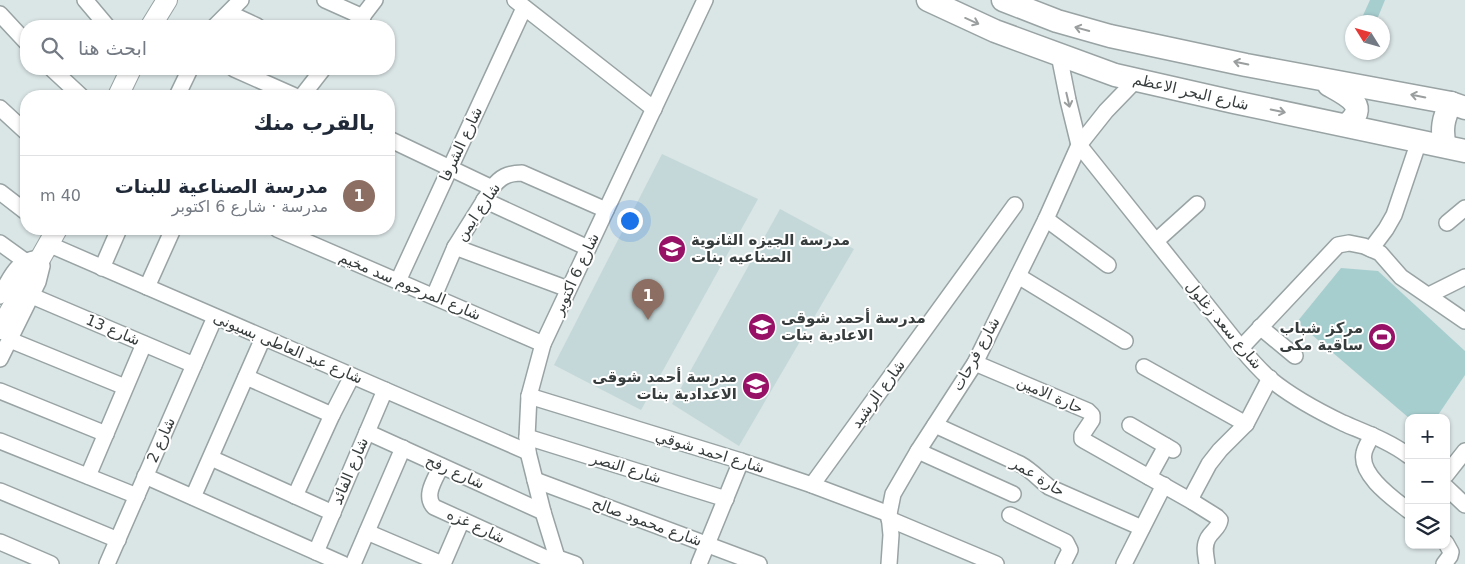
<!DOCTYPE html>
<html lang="ar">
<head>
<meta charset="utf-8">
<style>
	:root { --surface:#fff; --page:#f6f6f7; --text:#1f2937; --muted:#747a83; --line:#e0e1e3; --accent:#971166 }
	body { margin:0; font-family:"DejaVu Sans","Noto Sans Arabic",sans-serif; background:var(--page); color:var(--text); direction:rtl }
	.controls { position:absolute; right:15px; bottom:15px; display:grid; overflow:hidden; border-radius:10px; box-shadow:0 1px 4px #0004 }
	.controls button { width:45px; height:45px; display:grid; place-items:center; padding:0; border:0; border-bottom:1px solid var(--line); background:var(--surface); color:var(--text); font:25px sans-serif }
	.compass { position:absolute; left:1345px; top:15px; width:45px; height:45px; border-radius:50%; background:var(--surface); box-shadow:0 1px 4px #0004; rotate:307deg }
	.you { position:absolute; left:629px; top:220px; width:18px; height:18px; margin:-12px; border:4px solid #fff; border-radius:50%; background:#1a73e8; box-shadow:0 0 0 8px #1a73e833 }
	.badge { display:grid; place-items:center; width:32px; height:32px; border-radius:50%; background:var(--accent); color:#fff; font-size:16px; font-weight:700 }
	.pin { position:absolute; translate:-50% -41px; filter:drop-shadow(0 1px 2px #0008) }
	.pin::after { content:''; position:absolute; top:26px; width:18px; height:15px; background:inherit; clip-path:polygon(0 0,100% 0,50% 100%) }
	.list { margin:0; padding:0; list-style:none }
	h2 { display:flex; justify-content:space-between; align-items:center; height:65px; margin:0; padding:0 20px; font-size:21px }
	h2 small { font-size:16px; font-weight:400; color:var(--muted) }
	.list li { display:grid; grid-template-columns:32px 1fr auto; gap:15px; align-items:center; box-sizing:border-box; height:80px; padding:0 20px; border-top:1px solid var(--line) }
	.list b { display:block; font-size:19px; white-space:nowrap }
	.list p { margin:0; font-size:16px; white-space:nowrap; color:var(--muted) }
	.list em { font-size:16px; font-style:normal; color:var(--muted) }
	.icon { flex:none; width:28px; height:28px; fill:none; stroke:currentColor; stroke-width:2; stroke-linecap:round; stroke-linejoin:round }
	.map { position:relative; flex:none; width:1465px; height:564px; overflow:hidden; direction:ltr }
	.search { position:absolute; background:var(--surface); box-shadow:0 1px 4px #0004; left:20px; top:20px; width:375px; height:55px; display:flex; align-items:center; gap:12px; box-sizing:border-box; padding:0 18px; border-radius:20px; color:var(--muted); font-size:19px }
	.panel { position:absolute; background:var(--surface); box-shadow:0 1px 4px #0004; left:20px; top:90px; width:375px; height:145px; border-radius:20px; direction:rtl }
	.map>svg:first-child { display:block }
	.built { fill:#c5d8d9 }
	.green { fill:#a7cecf }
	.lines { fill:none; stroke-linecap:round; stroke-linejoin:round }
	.street-casing { stroke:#99a3a4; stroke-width:18 }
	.secondary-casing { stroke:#99a3a4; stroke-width:22 }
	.primary-casing { stroke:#99a3a4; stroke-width:25 }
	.street { stroke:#fff; stroke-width:15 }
	.secondary { stroke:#fff; stroke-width:20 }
	.primary { stroke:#fff; stroke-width:22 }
	.oneway { stroke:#9b9e9e }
	.labels { text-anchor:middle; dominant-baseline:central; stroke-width:4; stroke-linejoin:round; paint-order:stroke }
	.street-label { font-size:15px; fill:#373c3c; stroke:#fff }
	.poi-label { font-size:15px; font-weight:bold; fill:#373c3c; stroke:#fff; text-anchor:start }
</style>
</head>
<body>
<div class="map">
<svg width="1465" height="564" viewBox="0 0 1465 564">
	<rect width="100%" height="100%" fill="#dae5e5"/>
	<g class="built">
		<path d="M662,154L758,199L641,410L554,365Z"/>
		<path d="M780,209L854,249L739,446L672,404Z"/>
	</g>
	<g class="green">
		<path d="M1370,0H1385L1376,22H1360Z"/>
		<path d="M1341,268L1378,271L1465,351V375L1436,418H1409L1297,322Z"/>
	</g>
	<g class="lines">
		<defs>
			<g id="street">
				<path d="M85,0L107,26"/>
				<path d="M325,0L363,17"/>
				<path d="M515,0L654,109"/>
				<path d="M229,13L257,26"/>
				<path d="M0,14L26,42"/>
				<path d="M215,26L241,0"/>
				<path d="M355,26L375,0"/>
				<path d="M1059,55L1068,100L1079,145L1241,348C1250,359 1260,370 1270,379C1292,397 1318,411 1343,423C1366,433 1389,441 1409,456"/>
				<path d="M52,69L81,96"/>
				<path d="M234,69L295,96"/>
				<path d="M177,96L190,69"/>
				<path d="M302,96L323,69"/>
				<path d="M0,108L26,132"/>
				<path d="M389,139L492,188"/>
				<path d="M0,192L26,212"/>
				<path d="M484,200L588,248"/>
				<path d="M1046,219L1108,265"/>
				<path d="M1447,223L1465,208"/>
				<path d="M277,229L543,344"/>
				<path d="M1156,241L1197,204"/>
				<path d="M0,243L25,261"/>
				<path d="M48,244L528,452"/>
				<path d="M455,247L568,289"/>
				<path d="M1371,249L1386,229L1394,215L1419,141"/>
				<path d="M102,268L119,229"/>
				<path d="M1018,276L1125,341"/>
				<path d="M398,281L524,8"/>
				<path d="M147,287L173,229"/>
				<path d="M1429,295L1465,277"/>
				<path d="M0,296C11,277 16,260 40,258L42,266L38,282L0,359"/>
				<path d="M32,296L194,365"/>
				<path d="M434,296L455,247L492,188C500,177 508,173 522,173L606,210"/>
				<path d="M1260,327L1295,356"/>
				<path d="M10,340L125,387"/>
				<path d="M1241,348L1338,245L1349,243L1364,246L1380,253L1401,277L1465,321"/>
				<path d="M975,363L1088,411L1092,415V420L1082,435V439L1085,441L1193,502"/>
				<path d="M1144,367L1246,424"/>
				<path d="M246,377L332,415"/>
				<path d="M0,391L106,434"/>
				<path d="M529,396L741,461L812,485L889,514"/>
				<path d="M935,425L1020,464C1031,470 1039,479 1049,487L1142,528"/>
				<path d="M1130,425L1173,450"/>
				<path d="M367,432L543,512"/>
				<path d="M1372,435C1370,440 1365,447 1364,453C1359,475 1394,499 1409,511"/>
				<path d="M527,437L726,499"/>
				<path d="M0,441L137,496"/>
				<path d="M918,451L1013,494"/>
				<path d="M211,458L333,513"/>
				<path d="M441,466C436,478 423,495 434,507L559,564"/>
				<path d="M1446,475L1465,451"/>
				<path d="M88,476L144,344"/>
				<path d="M145,476L343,564"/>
				<path d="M1149,477L1166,446"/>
				<path d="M535,480L759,564"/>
				<path d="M812,485L1015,205"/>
				<path d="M1446,487L1465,505"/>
				<path d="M0,491L118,540"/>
				<path d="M295,496L332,415L352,376"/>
				<path d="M193,497L263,338"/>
				<path d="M1010,515L1066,542L1070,550L1063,564"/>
				<path d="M889,519L996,564"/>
				<path d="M367,532L442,564"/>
				<path d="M0,542L51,564"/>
				<path d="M316,552L385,390"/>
				<path d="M558,558L575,564"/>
				<path d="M107,564L215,317"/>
				<path d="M353,564L403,448"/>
				<path d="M443,564L462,520"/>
				<path d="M559,564L543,512L528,452L527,437L529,396L543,344L705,0"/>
				<path d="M699,564L741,461"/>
				<path d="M889,564L891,535L889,514L893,494L918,451L975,363L1046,219L1079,145L1106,111L1136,80"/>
				<path d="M1124,564L1164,485"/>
				<path d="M1207,564C1206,555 1203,547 1208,538C1212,531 1219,528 1220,520L1217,517L1193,502L1192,499L1193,494L1209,464L1220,450L1246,424L1270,378"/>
				<path d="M1444,564L1450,556L1451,552L1446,543"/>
			</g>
			<g id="secondary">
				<path d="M151,26L167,0"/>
				<path d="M118,96L131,69"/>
				<path d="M0,329L57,229"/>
			</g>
			<g id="primary">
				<path d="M928,0L995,31L1115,75L1234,102L1465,151"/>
				<path d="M1003,0L1057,21L1110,36L1246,65L1451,103L1465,108"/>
				<path d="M1329,85C1347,95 1371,106 1346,125"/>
				<path d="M1445,146C1441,130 1443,118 1451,103"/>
			</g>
		</defs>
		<use href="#street" class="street-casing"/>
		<use href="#secondary" class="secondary-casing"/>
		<use href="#primary" class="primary-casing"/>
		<use href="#street" class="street"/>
		<use href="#secondary" class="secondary"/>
		<use href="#primary" class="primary"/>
	</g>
	<defs><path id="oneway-shaft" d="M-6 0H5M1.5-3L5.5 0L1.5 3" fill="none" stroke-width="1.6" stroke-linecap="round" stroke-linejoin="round" transform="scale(1.25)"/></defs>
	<g class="oneway">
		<use href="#oneway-shaft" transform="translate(972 21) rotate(24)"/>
		<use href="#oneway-shaft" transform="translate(1082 29) rotate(-165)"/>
		<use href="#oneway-shaft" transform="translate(1241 63) rotate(-168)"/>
		<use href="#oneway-shaft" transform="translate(1418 96) rotate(-169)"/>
		<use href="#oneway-shaft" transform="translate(1068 100) rotate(77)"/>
		<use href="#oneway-shaft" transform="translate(1278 111) rotate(12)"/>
	</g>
	<defs>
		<symbol id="school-disc" viewBox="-11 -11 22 22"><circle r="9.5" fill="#971166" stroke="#fff"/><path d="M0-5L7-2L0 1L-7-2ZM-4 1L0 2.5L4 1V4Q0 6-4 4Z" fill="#fff"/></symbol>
		<symbol id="stadium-disc" viewBox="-11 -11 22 22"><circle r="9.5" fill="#971166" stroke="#fff"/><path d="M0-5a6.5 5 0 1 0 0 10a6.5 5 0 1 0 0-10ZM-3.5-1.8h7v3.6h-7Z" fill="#fff"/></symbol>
	</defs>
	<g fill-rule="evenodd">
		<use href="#school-disc" x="656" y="233" width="32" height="32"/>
		<use href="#school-disc" x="746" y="311" width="32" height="32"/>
		<use href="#stadium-disc" x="1366" y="321" width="32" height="32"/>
		<use href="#school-disc" x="740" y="370" width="32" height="32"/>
	</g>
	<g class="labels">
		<g class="street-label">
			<text transform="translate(1191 92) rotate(13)">شارع البحر الاعظم</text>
			<text transform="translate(461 144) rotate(-65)">شارع الشرفا</text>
			<text transform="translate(478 212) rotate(-56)">شارع ايمن</text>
			<text transform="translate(576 274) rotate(-65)">شارع 6 اكتوبر</text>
			<text transform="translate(410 286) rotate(23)">شارع المرحوم سد مخيم</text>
			<text transform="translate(1224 325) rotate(50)">شارع سعد زغلول</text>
			<text transform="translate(113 330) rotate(23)">شارع 13</text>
			<text transform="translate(288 348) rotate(23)">شارع عبد العاطى بسيونى</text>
			<text transform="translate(976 354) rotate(-61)">شارع فرحات</text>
			<text transform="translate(878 394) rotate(-54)">شارع الرشيد</text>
			<text transform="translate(1050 395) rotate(24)">حارة الامين</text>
			<text transform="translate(161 440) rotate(-66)">شارع 2</text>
			<text transform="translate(710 452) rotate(17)">شارع احمد شوقي</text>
			<text transform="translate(626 468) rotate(17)">شارع النصر</text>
			<text transform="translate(350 471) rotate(-67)">شارع الفائد</text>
			<text transform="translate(455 472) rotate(24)">شارع رفح</text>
			<text transform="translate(1038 477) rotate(32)">حارة عمر</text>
			<text transform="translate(647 522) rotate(20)">شارع محمود صالح</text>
			<text transform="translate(476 526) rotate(25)">شارع غزه</text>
		</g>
		<g class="poi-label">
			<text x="691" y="240">مدرسة الجيزه الثانوية<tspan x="691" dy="17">الصناعيه بنات</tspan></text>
			<text x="781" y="318">مدرسة أحمد شوقى<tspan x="781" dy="17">الاعادية بنات</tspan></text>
			<text x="1363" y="328" text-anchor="end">مركز شباب<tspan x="1363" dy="17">ساقية مكى</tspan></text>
			<text x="737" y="377" text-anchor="end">مدرسة أحمد شوقى<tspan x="737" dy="17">الاعدادية بنات</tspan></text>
		</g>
	</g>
</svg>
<div class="controls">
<button>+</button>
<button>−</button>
<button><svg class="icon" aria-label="layers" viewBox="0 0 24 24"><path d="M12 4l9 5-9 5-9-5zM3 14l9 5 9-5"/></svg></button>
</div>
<svg class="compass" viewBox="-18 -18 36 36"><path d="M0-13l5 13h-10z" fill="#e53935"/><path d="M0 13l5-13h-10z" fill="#747a83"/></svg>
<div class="you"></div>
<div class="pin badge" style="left:648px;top:320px;background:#8d6e63">1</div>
<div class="search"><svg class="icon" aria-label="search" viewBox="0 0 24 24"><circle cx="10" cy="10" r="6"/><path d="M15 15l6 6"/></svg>ابحث هنا</div>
<section class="panel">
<h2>بالقرب منك<small></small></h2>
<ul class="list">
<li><span class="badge" style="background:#8d6e63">1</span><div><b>مدرسة الصناعية للبنات</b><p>مدرسة · شارع 6 اكتوبر</p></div><em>40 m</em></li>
</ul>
</section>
</div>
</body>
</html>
